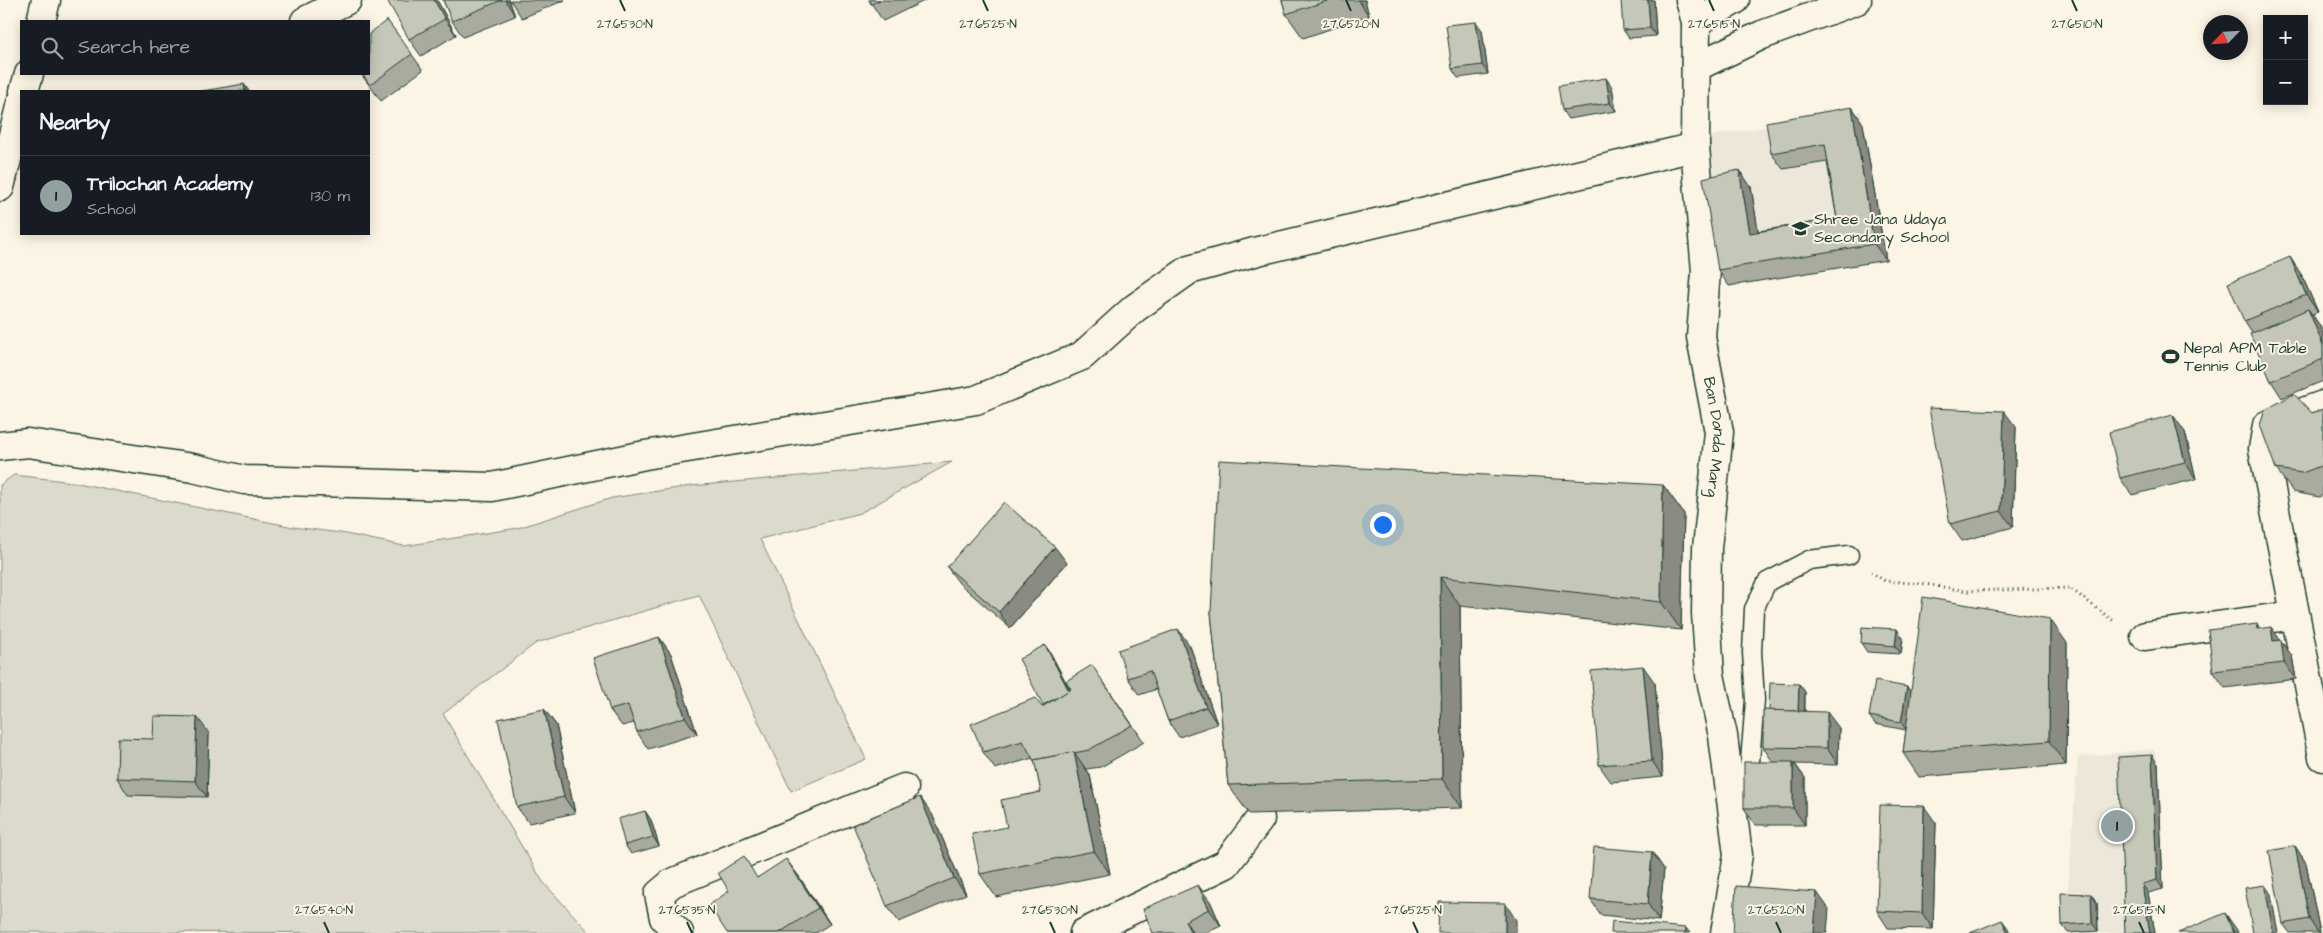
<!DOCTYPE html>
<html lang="en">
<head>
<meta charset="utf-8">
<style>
	:root { --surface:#171b24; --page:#20242c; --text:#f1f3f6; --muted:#9ea1a6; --line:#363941; --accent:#92a19f }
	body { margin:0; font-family:"Architects Daughter",sans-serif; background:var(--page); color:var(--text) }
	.controls { position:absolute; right:15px; top:15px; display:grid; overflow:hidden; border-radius:0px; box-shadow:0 2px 12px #0003 }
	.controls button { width:45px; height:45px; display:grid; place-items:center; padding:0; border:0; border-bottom:1px solid var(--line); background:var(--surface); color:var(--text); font:25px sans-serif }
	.compass { position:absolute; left:2203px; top:15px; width:45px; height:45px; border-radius:50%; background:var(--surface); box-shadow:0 2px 12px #0003; rotate:245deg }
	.you { position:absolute; left:1382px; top:524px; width:18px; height:18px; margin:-12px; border:4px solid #fff; border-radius:50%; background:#1a73e8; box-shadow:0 0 0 8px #1a73e833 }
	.badge { display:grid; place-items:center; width:32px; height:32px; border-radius:50%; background:var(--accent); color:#111; font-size:16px; font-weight:700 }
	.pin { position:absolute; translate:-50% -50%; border:2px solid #fff; box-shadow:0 1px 5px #0006 }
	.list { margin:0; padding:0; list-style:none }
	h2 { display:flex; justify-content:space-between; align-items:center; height:65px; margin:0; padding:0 20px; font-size:21px }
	h2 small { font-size:16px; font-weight:400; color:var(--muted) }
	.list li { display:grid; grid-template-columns:32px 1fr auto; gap:15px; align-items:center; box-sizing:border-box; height:80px; padding:0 20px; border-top:1px solid var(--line) }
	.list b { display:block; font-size:19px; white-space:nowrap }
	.list p { margin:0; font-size:16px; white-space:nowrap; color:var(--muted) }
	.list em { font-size:16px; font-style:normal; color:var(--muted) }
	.icon { flex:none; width:28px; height:28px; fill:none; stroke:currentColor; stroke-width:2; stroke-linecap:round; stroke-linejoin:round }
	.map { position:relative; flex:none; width:2323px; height:933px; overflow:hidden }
	.search { position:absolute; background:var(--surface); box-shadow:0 2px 12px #0003; left:20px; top:20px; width:350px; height:55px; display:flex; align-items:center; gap:12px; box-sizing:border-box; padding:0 18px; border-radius:0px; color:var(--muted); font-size:19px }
	.panel { position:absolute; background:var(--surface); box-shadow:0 2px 12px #0003; left:20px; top:90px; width:350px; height:145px; border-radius:0px }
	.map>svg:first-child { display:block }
	.built { fill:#ece7d8 }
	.green { fill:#dcdacc; stroke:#7e8c80 }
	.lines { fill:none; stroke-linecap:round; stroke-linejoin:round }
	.lane-casing { stroke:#1f3d34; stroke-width:21 }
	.street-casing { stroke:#1f3d34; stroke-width:31 }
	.path { stroke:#1f3d34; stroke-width:3; stroke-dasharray:1 4; stroke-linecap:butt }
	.lane { stroke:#fcf5e5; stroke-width:18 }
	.street { stroke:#fcf5e5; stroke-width:28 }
	.wall { fill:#a9ab9f; stroke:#1f3d34 }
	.shaded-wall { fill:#8a8b82; stroke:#1f3d34 }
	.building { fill:#c5c7b9; stroke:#1f3d34 }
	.ticks { fill:none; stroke:#1f3d34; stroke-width:2 }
	.labels { text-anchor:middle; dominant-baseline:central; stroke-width:4; stroke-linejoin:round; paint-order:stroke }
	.poi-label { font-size:16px; fill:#1f3d34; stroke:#fcf5e5; text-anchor:start }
	.street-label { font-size:16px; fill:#1f3d34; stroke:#fcf5e5 }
	.ticks-label { font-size:12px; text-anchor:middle; fill:#1f3d34; stroke:#fcf5e5; stroke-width:4; stroke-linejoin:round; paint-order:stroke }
</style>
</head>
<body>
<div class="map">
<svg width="2323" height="933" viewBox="0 0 2323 933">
	<rect width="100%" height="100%" fill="#fcf5e5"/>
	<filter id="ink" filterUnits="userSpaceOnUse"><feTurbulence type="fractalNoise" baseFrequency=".02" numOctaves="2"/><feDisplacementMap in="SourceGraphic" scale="10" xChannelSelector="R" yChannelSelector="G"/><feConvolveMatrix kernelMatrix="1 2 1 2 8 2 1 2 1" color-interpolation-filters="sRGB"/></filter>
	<g filter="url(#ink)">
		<g class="built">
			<path d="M1861,111L1886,260L1729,286L1704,137Z"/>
			<path d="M2154,749L2158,764L2163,889L2148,893L2155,933H2068L2067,901L2078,757Z"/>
		</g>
		<path class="green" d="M952,462L860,513L760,539L866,759L791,791L699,595L536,643L443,714L543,882L590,933L0,932V485L14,475L73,482L293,527L341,533L404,546L518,528L612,498L691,486Z"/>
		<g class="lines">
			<defs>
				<path id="lane" d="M1748,786L1755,700L1752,652L1754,609L1767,582L1809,560L1849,555"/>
				<g id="street">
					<path id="s1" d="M1690,0L1696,22L1695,147L1706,271L1701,337L1719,432L1707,548L1706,613L1710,675L1723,736L1738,855L1725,933"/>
					<path d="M41,21L46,0"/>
					<path d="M305,21L347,0"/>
					<path d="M1696,22L1735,0"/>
					<path d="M1696,67L1762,35L1857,0"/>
					<path d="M24,91L29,74"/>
					<path d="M0,187L21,103"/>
					<path d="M2323,405L2267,425L2263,449L2323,757"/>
					<path d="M0,446L28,443L193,468L244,480L492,487L645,455L976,400L1082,356L1135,308L1189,270L1258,251L1695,147"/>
					<path d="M2145,636L2295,615"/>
					<path d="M679,933L664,918L659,894L672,883L904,788"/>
					<path d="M1084,933L1226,864L1260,819"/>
				</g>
			</defs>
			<use href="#lane" class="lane-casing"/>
			<use href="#street" class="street-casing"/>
			<path class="path" d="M1871,572L1885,581L1925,584L1966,591L2070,588L2115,622"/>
			<use href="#lane" class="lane"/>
			<use href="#street" class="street"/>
		</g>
		<g class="wall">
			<path d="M437,0L456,35L421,56L409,39Z"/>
			<path d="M443,0H509L515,16L463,37L452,21Z"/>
			<path d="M510,0H565L522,18Z"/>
			<path d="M869,0H926L883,21Z"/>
			<path d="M1282,0H1365L1369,16L1303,38L1286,14Z"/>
			<path d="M1654,0L1656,36L1629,38L1623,30Z"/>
			<path d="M387,20L423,70L381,101L361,74Z"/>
			<path d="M1482,30L1488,74L1458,78L1452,69Z"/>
			<path d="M1612,87L1616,111L1568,119L1562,110Z"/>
			<path d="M1852,107L1863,124L1886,260L1729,286L1718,270L1739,170L1751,187L1758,231L1837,219L1827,162L1783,169L1771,153Z"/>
			<path d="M2301,274L2318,312L2312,314L2320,326L2323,334V381L2282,398L2271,381L2252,333L2244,321Z"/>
			<path d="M2323,409V495L2319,497L2293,492L2276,469L2312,413Z"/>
			<path d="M2016,427L2013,527L1962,541L1950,524Z"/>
			<path d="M2185,432L2196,479L2132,495L2120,478Z"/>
			<path d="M1663,485L1684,514L1681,630L1460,606L1462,808L1249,814L1228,785L1211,612Z"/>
			<path d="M1067,563L1010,628L959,583L947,567Z"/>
			<path d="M2257,624L2260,629L2280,640L2292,656L2296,679L2225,688L2213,671Z"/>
			<path d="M659,637L671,654L697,734L648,749L637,732L634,723L622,726L610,710Z"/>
			<path d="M1903,638L1901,654L1867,652L1861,643Z"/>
			<path d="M2067,643L2066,765L1919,777L1903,753L1906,730L1875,724L1869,716L1907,687L1911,692Z"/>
			<path d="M1045,645L1051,654L1070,690L1103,681L1144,742L1101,767L1086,769L1090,775L1110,874L996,897L980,874L1007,827L1041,792L1035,762L1033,758L995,769L983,752L1044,706Z"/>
			<path d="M1190,646L1217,724L1179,737L1168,721L1157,689L1139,695L1128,678Z"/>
			<path d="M1655,683L1663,777L1611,782L1599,765Z"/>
			<path d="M1799,684L1805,692V711L1839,728L1838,765L1795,764L1805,778V825H1755L1744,808L1773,762L1763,747L1769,711Z"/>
			<path d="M544,709L556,725L575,813L529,823L517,807Z"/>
			<path d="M209,733L207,797L128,795L117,778L153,739Z"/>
			<path d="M2158,764L2163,889L2148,893L2155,933H2125Z"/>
			<path d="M645,811L651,820L659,846L631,854L625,845Z"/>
			<path d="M932,814L966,894L899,922L887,906Z"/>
			<path d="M1936,823L1933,929L1888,928L1877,911Z"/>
			<path d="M2295,846L2306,863L2320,933H2290L2283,924Z"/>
			<path d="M1652,852L1664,869L1659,921L1601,915L1590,899Z"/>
			<path d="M798,875L830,924L816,933H727L758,877Z"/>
			<path d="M2091,894L2097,903L2098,931L2068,933L2062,925Z"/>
			<path d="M1210,901L1221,926L1206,933H1153Z"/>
		</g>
		<g class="shaded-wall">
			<path d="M434,0H437L456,35L445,19Z"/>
			<path d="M505,0H509L515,16Z"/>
			<path d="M1358,0H1365L1369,16Z"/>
			<path d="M1648,0H1654L1656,36L1650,28Z"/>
			<path d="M1476,22L1482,30L1488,74L1482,65Z"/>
			<path d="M1606,78L1612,87L1616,111L1610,103Z"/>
			<path d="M244,84L249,91H245Z"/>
			<path d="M1852,107L1863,124L1886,260L1874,244Z"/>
			<path d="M1739,170L1751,187L1761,249L1750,233Z"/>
			<path d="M2290,257L2301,274L2318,312L2306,295Z"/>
			<path d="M2308,309L2320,326L2323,334V345Z"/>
			<path d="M2004,411L2016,427L2013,527L2001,511Z"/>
			<path d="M2173,415L2185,432L2196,479L2185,462Z"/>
			<path d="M1663,485L1684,514L1681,630L1661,602Z"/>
			<path d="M1055,547L1067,563L1010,628L999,612Z"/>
			<path d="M1440,577L1460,606L1462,808L1442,779Z"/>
			<path d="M2050,619L2067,643L2066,765L2049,741Z"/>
			<path d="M2271,627L2292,656L2296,679L2284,663L2273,641Z"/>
			<path d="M1178,629L1190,646L1217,724L1206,707Z"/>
			<path d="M1897,629L1903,638L1901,654L1895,646Z"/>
			<path d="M659,637L671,654L697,734L685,717Z"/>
			<path d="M1045,645L1051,654L1075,700L1069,692Z"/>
			<path d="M1643,666L1655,683L1663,777L1652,761Z"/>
			<path d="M1799,684L1805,692L1804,728L1798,719Z"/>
			<path d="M1907,687L1913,695L1907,731L1901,722Z"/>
			<path d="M544,709L556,725L575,813L564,797Z"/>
			<path d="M1827,712L1839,728L1838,765L1827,748Z"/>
			<path d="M197,717L209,733L207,797L195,781Z"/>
			<path d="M1074,752L1090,775L1110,874L1094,851Z"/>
			<path d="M2152,755L2158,764L2163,889L2157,880Z"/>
			<path d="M1793,762L1805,778V825L1793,808Z"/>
			<path d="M920,797L932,814L966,894L954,878Z"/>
			<path d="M1924,806L1936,823L1933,929L1922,913Z"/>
			<path d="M645,811L651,820L659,846L653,837Z"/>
			<path d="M2295,846L2306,863L2320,933H2318L2309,919Z"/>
			<path d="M1652,852L1664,869L1659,921L1648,904Z"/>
			<path d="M786,859L798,875L830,924L818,908Z"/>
			<path d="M2142,884L2148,893L2155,933H2150Z"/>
			<path d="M1198,885L1210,901L1221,926L1209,909Z"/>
			<path d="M2265,885L2271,894L2278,933H2273Z"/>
			<path d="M1817,892L1829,909L1827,933H1814Z"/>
			<path d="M2091,894L2097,903L2098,931L2092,923Z"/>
			<path d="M1505,903L1516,920V933H1505Z"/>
			<path d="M2225,913L2237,930L2238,933H2234Z"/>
			<path d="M2002,920L2008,928L2010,933H2008Z"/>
			<path d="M1185,921L1193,933H1191Z"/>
			<path d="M1686,928L1690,933H1685Z"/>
		</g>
		<g class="building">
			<path d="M387,0H434L445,19L409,39Z"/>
			<path d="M443,0H502L452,21Z"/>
			<path d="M869,0H880L871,4Z"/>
			<path d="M1282,0H1330L1286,14Z"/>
			<path d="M1621,0H1648L1650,28L1623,30Z"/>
			<path d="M387,20L412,54L370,85L362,74H369V34Z"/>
			<path d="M1476,22L1482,65L1452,69L1446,25Z"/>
			<path d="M1606,78L1610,103L1562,110L1558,86Z"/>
			<path d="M244,84L245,91H202Z"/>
			<path d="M1852,107L1874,244L1718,270L1703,178L1739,170L1750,233L1837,219L1825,144L1771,153L1766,122Z"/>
			<path d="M2290,257L2306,295L2244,321L2228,283Z"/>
			<path d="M2308,309L2323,345V359L2271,381L2250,334Z"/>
			<path d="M2294,394L2312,413L2323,409V465L2302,473L2276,469L2260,425L2265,410Z"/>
			<path d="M1929,408L2004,411L2001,511L1950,524Z"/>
			<path d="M2173,415L2185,462L2120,478L2109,432Z"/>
			<path d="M1219,460L1663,485L1661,602L1440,577L1442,779L1228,785L1211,612Z"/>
			<path d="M1004,502L1055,547L999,612L947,567Z"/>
			<path d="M1923,597L2050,619L2049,741L1903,753Z"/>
			<path d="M2257,624L2258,629L2271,627L2273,641L2281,640L2284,663L2213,671L2208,630Z"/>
			<path d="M1862,627L1897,629L1895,646L1861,643Z"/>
			<path d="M1178,629L1206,707L1168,721L1150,671L1128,678L1118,650Z"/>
			<path d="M659,637L685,717L637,732L628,705L610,710L593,658Z"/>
			<path d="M1045,645L1069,691L1043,705L1019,659Z"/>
			<path d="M1092,665L1132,725L1089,750L1074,753V752L1034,760V761L1023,741L983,752L971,724L1035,698L1042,707L1071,689L1066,681Z"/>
			<path d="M1643,666L1652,761L1599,765L1591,671Z"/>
			<path d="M1875,681L1907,687L1901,722L1869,716Z"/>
			<path d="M1770,683L1799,684L1798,711H1769Z"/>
			<path d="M544,709L564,797L517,807L498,719Z"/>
			<path d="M1763,710L1827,712V748L1763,747Z"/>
			<path d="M154,716L197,717L195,781L117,778L118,738L153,739Z"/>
			<path d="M1074,752L1094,851L980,874L972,834L1007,827L1001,800L1041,792L1034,760Z"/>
			<path d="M2152,755L2157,880L2142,884L2150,933H2125L2118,757Z"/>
			<rect x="1744" y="762" width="49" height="46"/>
			<path d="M920,797L954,878L887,906L853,825Z"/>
			<path d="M1880,805L1924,806L1922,913L1877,911Z"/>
			<path d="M645,811L653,837L625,845L618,819Z"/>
			<path d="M2295,846L2309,919L2283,924L2269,851Z"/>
			<path d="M1594,847L1652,852L1648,904L1590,899Z"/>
			<path d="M744,856L757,878L786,859L818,908L779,933H727L709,905L729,891L718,873Z"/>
			<path d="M1198,885L1209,909L1185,921L1191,933H1153L1143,909Z"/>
			<path d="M2265,885L2273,933H2253L2245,888Z"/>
			<path d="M1736,886L1817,892L1814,933H1733Z"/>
			<path d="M2061,893L2091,894L2092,923L2062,925Z"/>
			<path d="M1439,902L1505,903V933H1438Z"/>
			<path d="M2225,913L2234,933H2178Z"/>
			<path d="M2002,920L2008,933H1970Z"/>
			<path d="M1612,921L1686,928L1685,933H1611Z"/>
		</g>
	</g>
	<path class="ticks" d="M620,0L625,11M983,0L988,11M1346,0L1351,11M1709,0L1714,11M2072,0L2077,11M324,922L329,933M687,922L692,933M1050,922L1055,933M1413,922L1418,933M1776,922L1781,933M2139,922L2144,933"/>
	<defs>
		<symbol id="school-bare" viewBox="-9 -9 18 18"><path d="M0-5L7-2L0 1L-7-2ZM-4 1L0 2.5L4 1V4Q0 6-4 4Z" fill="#1f3d34" stroke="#fcf5e5" stroke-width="2.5" paint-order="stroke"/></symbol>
		<symbol id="stadium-bare" viewBox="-9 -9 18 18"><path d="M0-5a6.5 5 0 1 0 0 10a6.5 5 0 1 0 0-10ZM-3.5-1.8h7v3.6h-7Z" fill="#1f3d34" stroke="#fcf5e5" stroke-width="2.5" paint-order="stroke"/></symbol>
	</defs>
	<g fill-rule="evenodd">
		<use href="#school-bare" x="1788" y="216" width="25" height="25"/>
		<use href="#stadium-bare" x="2158" y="344" width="25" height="25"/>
	</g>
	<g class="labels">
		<g class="poi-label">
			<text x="1814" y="219">Shree Jana Udaya<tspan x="1814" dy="18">Secondary School</tspan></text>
			<text x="2184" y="348">Nepal APM Table<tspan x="2184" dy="18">Tennis Club</tspan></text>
		</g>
		<g class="street-label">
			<text stroke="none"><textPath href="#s1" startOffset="440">Ban Danda Marg</textPath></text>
		</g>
	</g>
	<g class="ticks-label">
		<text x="2077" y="28">27.6510°N</text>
		<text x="625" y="28">27.6530°N</text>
		<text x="988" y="28">27.6525°N</text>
		<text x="1351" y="28">27.6520°N</text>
		<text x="1714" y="28">27.6515°N</text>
		<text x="324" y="914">27.6540°N</text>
		<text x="687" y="914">27.6535°N</text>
		<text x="1050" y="914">27.6530°N</text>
		<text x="1413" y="914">27.6525°N</text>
		<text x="1776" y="914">27.6520°N</text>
		<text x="2139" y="914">27.6515°N</text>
	</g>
</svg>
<div class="controls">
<button>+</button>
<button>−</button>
</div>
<svg class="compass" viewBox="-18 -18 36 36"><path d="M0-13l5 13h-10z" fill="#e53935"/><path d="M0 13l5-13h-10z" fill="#9ea1a6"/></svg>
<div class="you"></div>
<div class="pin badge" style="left:2117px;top:826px">1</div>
<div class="search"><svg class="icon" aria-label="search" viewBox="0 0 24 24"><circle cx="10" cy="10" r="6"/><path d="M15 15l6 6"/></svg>Search here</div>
<section class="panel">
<h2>Nearby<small></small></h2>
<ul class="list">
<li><span class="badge">1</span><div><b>Trilochan Academy</b><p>School</p></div><em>130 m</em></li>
</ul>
</section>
</div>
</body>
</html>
